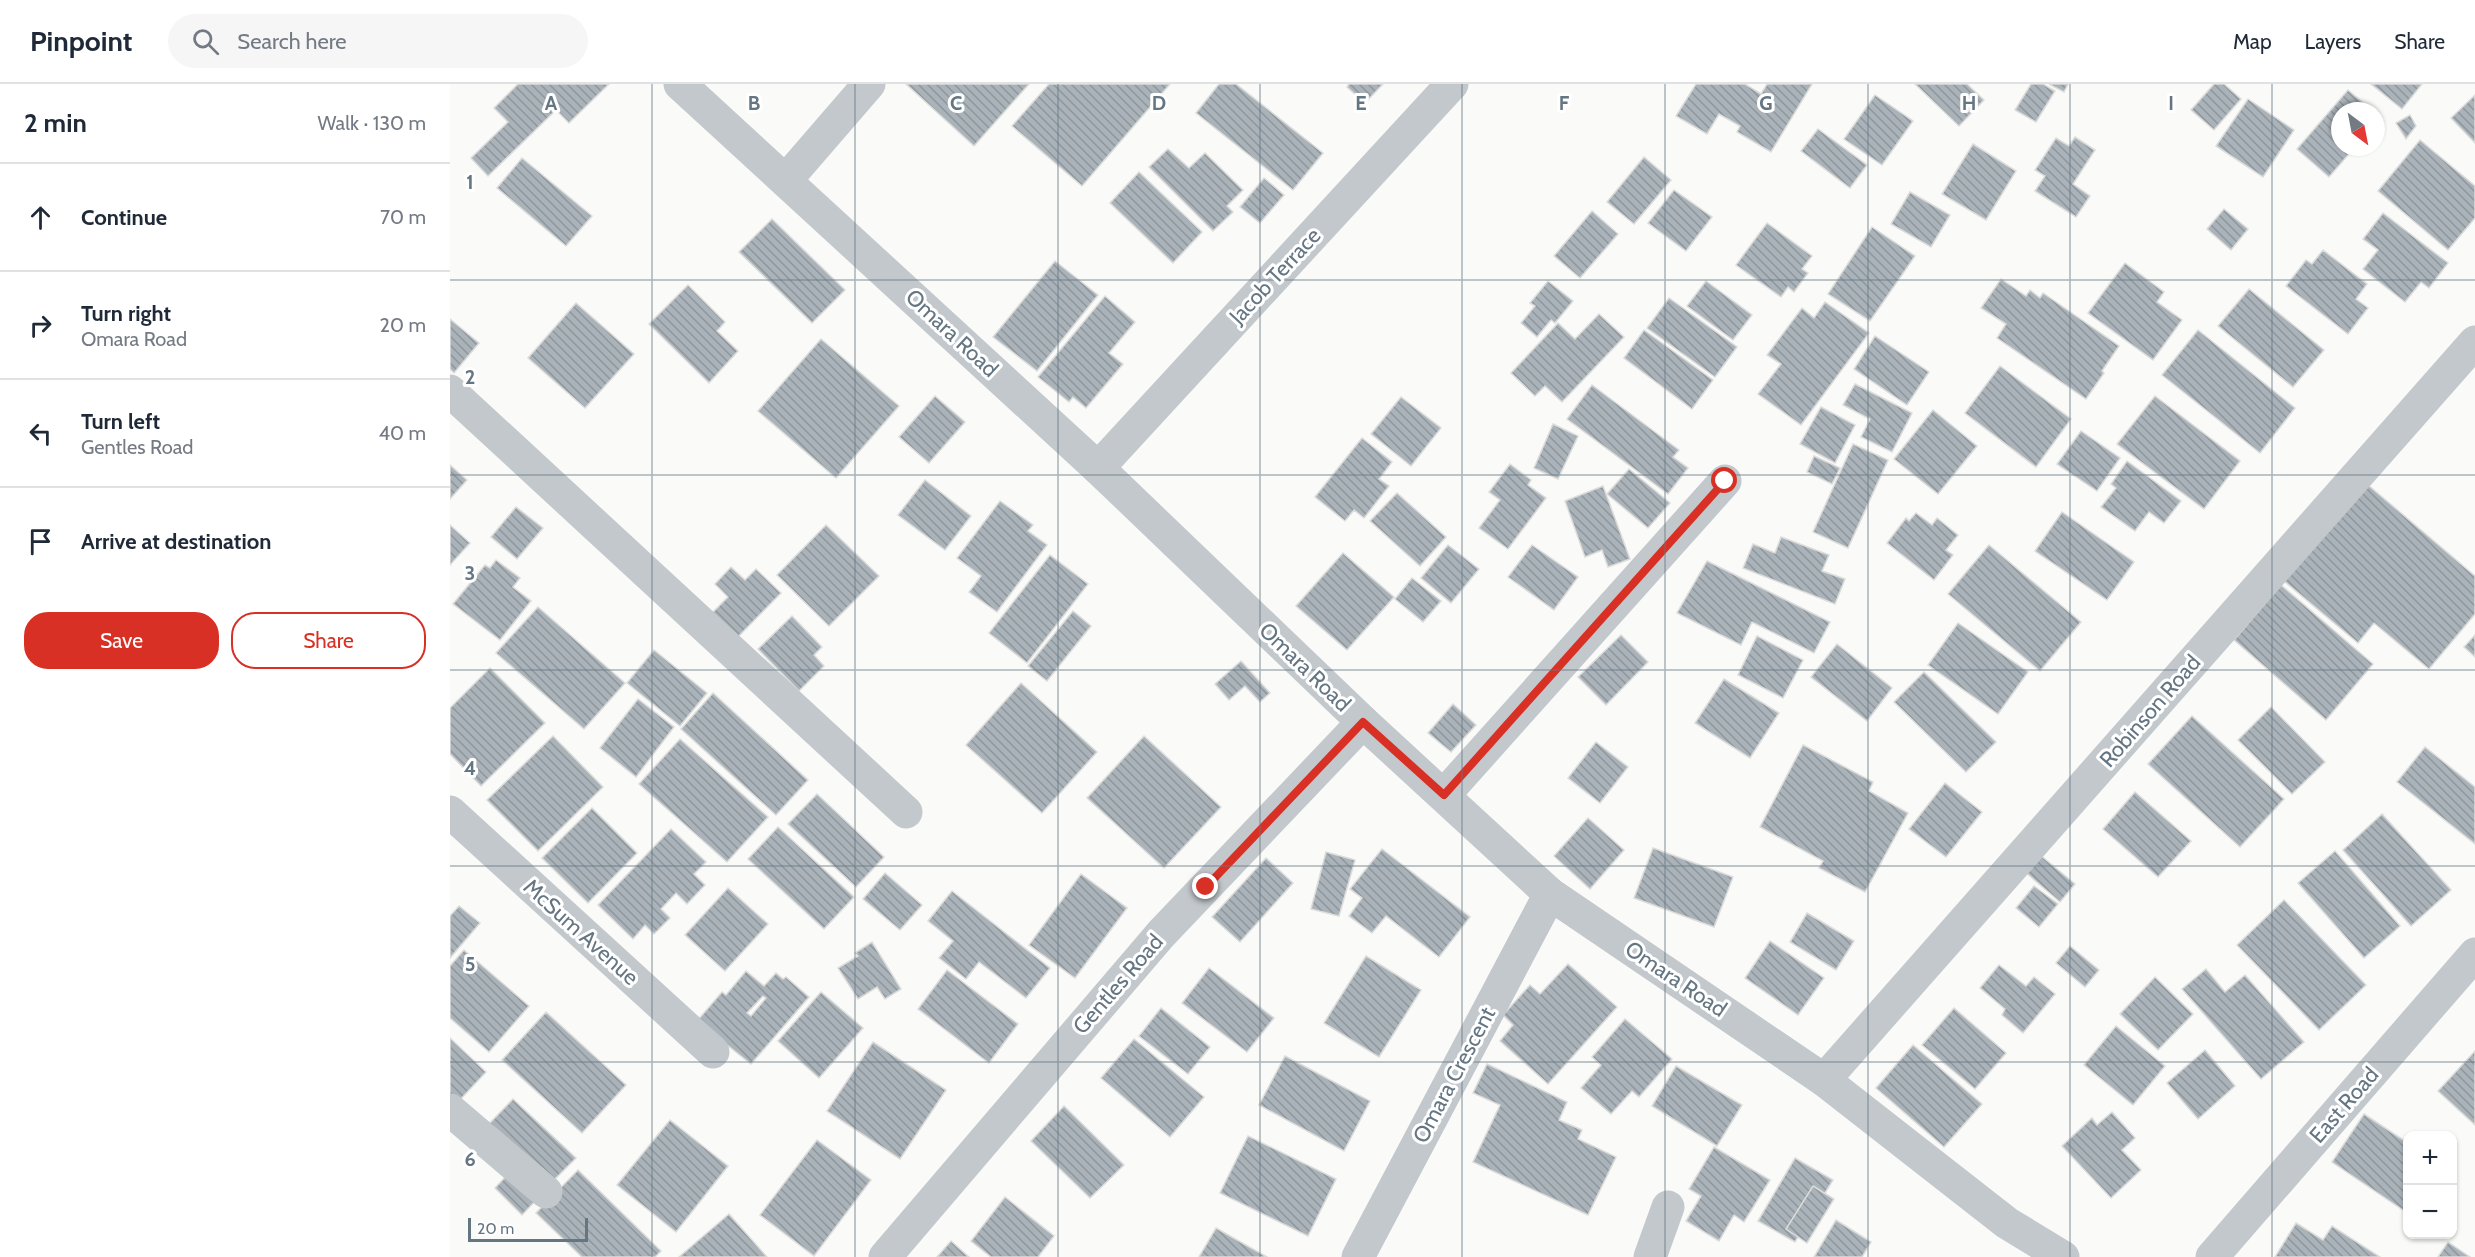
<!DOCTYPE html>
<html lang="en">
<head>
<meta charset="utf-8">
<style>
	:root { --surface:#fff; --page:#f6f6f7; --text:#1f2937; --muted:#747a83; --line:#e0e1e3; --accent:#d93025 }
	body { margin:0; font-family:Cabin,sans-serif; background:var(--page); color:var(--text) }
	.controls { position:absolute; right:18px; bottom:18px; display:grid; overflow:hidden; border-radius:12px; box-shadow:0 2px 4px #0004 }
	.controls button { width:54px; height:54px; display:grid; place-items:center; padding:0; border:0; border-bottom:2px solid var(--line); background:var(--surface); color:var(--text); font:30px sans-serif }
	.compass { position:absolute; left:1881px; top:18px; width:54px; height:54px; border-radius:50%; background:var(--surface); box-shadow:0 2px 4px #0004; rotate:148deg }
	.scale { position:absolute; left:18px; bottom:15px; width:120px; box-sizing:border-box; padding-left:6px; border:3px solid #657683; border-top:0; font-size:16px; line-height:21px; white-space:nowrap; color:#657683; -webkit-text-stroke:4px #fff; paint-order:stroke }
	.stop { position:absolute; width:18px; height:18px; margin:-14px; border:4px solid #d93025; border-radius:50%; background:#fff }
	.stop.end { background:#d93025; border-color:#fff; box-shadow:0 2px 6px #0008 }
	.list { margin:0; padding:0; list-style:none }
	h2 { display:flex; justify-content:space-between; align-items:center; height:78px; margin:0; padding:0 24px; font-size:26px }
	h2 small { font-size:20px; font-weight:400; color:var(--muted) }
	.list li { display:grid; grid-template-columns:39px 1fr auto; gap:18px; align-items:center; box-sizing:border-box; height:108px; padding:0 24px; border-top:2px solid var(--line) }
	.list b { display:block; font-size:22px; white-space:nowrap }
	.list p { margin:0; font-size:20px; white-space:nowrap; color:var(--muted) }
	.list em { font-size:20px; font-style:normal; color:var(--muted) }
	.actions { display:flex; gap:12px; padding:18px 24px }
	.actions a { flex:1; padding:14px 0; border:2px solid var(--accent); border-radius:24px; text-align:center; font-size:21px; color:var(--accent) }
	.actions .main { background:var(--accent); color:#fff }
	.icon { flex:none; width:33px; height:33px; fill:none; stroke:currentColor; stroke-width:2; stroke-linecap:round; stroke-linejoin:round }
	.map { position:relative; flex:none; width:2025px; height:1173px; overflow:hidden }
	header { display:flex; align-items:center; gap:36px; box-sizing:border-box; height:84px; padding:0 30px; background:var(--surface); border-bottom:2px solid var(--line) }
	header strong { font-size:28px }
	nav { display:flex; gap:33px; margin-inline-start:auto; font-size:21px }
	.search { width:420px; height:54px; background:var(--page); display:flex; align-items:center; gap:15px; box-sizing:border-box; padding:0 21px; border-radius:33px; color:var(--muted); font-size:22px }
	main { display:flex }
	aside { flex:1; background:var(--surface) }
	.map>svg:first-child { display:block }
	.building { fill:url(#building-back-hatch); stroke:#dcdcda; stroke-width:1.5; fill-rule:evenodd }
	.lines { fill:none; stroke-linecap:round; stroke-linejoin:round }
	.minor { stroke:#c3c8cc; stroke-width:33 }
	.tertiary { stroke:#c3c8cc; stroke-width:33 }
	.route { stroke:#d93025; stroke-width:8 }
	.grid { fill:none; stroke:#657683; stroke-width:1.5; stroke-opacity:0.55 }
	.labels { text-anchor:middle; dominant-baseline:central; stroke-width:6; stroke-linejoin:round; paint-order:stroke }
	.street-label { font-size:22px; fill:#657683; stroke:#fff }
	.grid-label { font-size:20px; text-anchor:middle; font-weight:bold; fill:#657683; stroke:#fff; stroke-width:6; stroke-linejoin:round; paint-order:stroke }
</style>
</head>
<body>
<header>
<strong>Pinpoint</strong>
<div class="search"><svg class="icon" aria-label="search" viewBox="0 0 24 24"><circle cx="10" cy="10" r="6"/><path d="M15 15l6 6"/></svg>Search here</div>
<nav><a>Map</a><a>Layers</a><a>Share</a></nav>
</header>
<main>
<aside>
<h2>2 min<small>Walk · 130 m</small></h2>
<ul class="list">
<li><svg class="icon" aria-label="ahead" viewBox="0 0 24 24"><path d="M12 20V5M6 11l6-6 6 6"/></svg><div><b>Continue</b></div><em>70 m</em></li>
<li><svg class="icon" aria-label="right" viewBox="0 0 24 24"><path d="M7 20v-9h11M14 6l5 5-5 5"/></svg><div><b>Turn right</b><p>Omara Road</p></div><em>20 m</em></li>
<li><svg class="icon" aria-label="left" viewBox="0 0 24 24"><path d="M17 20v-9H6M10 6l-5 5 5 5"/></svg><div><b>Turn left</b><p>Gentles Road</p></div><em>40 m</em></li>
<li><svg class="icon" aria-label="arrive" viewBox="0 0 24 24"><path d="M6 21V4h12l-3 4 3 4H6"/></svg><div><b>Arrive at destination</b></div></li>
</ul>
<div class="actions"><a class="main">Save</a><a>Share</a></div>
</aside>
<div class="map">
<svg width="2025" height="1173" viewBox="0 0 2025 1173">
	<defs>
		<pattern id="building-back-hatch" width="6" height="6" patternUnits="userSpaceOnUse" patternTransform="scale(1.5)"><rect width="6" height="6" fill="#aab3b9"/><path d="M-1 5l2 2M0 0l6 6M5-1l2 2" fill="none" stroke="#8e969c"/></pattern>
	</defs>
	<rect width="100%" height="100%" fill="#fafaf8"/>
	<g class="building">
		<path d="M68,0H159L119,39L106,26L38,92L21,74L58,38L44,24Z"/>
		<path d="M456,0H579L524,62Z"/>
		<path d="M599,0H720L632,102L562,42Z"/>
		<path d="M769,0H786L873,69L843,106L746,29Z"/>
		<path d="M899,0H933L915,19L897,3Z"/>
		<path d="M1246,0H1295L1311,10L1317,0H1362L1321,68L1287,48L1290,42L1269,30L1257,50L1226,32Z"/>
		<path d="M1465,0H1517L1534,16L1509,42Z"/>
		<path d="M1581,0H1593L1605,7L1586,38L1565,26Z"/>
		<path d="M1599,0H1618L1614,8Z"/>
		<path d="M1764,0H1774L1791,15L1764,46L1741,26Z"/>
		<path d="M1921,0H1972L1952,25Z"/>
		<path d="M1898,6L1923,27H1890V63H1905L1879,93L1847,65Z"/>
		<path d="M1425,11L1463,37L1432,81L1394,55Z"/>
		<path d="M2025,11V59L2001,34Z"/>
		<path d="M1798,15L1844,46L1813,93L1766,62Z"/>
		<path d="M1960,31L1966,42L1956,55L1946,39Z"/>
		<path d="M1368,45L1417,81L1400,104L1351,67Z"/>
		<path d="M1625,53L1645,66L1623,100L1640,112L1626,133L1585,107L1595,92L1585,86L1606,54L1619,62Z"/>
		<path d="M1970,56L2025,102V134L1998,166L1928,107Z"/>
		<path d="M1523,60L1566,87L1536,136L1492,110Z"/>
		<path d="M718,65L739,84L755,69L793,106L777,122L783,128L763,147L699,83Z"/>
		<path d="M1194,73L1221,96L1184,140L1157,118Z"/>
		<path d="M72,74L142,132L116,162L47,104Z"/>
		<path d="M689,88L752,148L723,179L660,119Z"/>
		<path d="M814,94L834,111L810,139L790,123Z"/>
		<path d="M1224,106L1262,133L1236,167L1198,139Z"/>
		<path d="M1460,108L1500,131L1481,163L1441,140Z"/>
		<path d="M1774,125L1798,145L1781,166L1757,145Z"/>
		<path d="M1142,127L1168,150L1130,194L1104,172Z"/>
		<path d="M1933,129L1998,179L1979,204L1971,198L1955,218L1913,185L1928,166L1913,155Z"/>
		<path d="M322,135L395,206L362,239L289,168Z"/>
		<path d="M1317,139L1362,172L1352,185L1358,189L1344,208L1338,203L1331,213L1286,181Z"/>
		<path d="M1422,143L1465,172L1420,237L1378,210Z"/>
		<path d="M1873,166L1917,200L1906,215L1918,224L1898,250L1836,202L1856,176L1862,180Z"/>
		<path d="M605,177L648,211L587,287L543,253Z"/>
		<path d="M1675,179L1714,208L1707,218L1732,236L1703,276L1638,229Z"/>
		<path d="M1551,195L1576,212L1580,206L1590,214L1593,209L1669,262L1652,287L1654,289L1636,315L1547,254L1556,240L1531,224Z"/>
		<path d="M1098,197L1123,217L1105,239L1101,236L1087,253L1071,239L1085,222L1080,219Z"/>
		<path d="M1256,197L1302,231L1283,256L1237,222Z"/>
		<path d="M238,201L275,238L267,247L288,267L259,299L199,240Z"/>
		<path d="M1799,205L1874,266L1843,303L1768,242Z"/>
		<path d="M655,212L685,238L659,269L673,280L636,324L623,313L619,318L588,293Z"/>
		<path d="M1219,214L1287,263L1265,293L1197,244Z"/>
		<path d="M1375,218L1419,249L1351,341L1308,310L1331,280L1317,271L1352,224L1364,234Z"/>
		<path d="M126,219L184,270L135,324L78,274Z"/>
		<path d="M1149,230L1174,253L1112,318L1095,302L1085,312L1061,289L1108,239L1125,255Z"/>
		<path d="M0,235L29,259L4,289L0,285Z"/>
		<path d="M1194,246L1263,296L1242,325L1174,274Z"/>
		<path d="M1748,246L1845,324L1810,369L1712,291Z"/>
		<path d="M1425,252L1479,288L1457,321L1404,285Z"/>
		<path d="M371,255L449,322L386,394L308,327Z"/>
		<path d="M1550,282L1621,335L1586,383L1515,329Z"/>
		<path d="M1405,300L1462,329L1442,368L1411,353L1420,335L1393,321Z"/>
		<path d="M1142,301L1229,366L1223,373L1238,384L1218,410L1117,335Z"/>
		<path d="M485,312L515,338L479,379L449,353Z"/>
		<path d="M1705,312L1790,377L1754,425L1667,360Z"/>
		<path d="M951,313L991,344L961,382L921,350Z"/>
		<path d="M1371,323L1405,341L1385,379L1350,360Z"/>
		<path d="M1483,326L1527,362L1488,410L1444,375Z"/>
		<path d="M1103,340L1128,352L1108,395L1084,384Z"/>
		<path d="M1631,347L1670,374L1647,407L1607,380Z"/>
		<path d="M912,354L942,378L929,395L939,402L914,434L904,426L895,437L865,413Z"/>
		<path d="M1403,360L1438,376L1398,464L1363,448Z"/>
		<path d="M1364,372L1390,384L1382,400L1357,388Z"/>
		<path d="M1677,377L1731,417L1714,439L1699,428L1685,447L1651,423L1666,404L1661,400Z"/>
		<path d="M1060,380L1081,396L1078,401L1096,414L1058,465L1029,444L1050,416L1039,408Z"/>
		<path d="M0,381L17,396L0,415Z"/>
		<path d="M1179,385L1220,419L1198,444L1157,410Z"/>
		<path d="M1911,395L2025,492V530L1979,585L1924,539L1908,559L1828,492Z"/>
		<path d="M475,396L521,432L495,466L448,431Z"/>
		<path d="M1153,402L1180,475L1158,483L1152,466L1135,473L1115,417Z"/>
		<path d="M947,409L996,453L970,482L920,437Z"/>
		<path d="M550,417L583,441L578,447L597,461L547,528L519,508L531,492L507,474Z"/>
		<path d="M66,423L93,444L67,475L41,453Z"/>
		<path d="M1612,428L1684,478L1657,516L1585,467Z"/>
		<path d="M1466,429L1482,441L1487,434L1508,451L1496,466L1503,471L1484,496L1437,459L1456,434L1459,437Z"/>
		<path d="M0,441L20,459L0,481Z"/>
		<path d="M376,441L429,492L379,542L327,491Z"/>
		<path d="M1331,453L1379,471L1372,487L1395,495L1385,520L1293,484L1303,460L1325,469Z"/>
		<path d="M998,461L1029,485L1001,519L971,494Z"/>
		<path d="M1082,461L1128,493L1104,526L1058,493Z"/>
		<path d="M1539,461L1631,538L1590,587L1498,510Z"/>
		<path d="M893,469L944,513L897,566L846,522Z"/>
		<path d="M600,471L638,500L577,579L539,549Z"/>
		<path d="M46,476L70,494L63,503L81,517L50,556L3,520L35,481L40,484Z"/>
		<path d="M1257,477L1380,538L1364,569L1302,538L1291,561L1227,529Z"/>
		<path d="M281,483L295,496L306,485L331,509L283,558L258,533L278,513L265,500Z"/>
		<path d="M962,494L991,517L973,538L945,515Z"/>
		<path d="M1831,501L1923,580L1876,636L1784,556Z"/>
		<path d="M88,523L175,599L134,645L46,569Z"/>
		<path d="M623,527L641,542L597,597L578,582Z"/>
		<path d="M342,532L372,563L364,571L374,582L349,607L308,565Z"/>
		<path d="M1508,539L1578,588L1548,630L1478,581Z"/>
		<path d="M1171,551L1198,578L1156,621L1128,593Z"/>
		<path d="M2025,551V573L2014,563Z"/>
		<path d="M1307,552L1353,576L1333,614L1288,591Z"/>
		<path d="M1387,560L1442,604L1417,637L1361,593Z"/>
		<path d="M204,566L257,609L230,642L177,599Z"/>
		<path d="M791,577L820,609L810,618L795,602L779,616L765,600Z"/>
		<path d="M40,584L95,639L31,702L0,670V624Z"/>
		<path d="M1474,588L1546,658L1516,688L1444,618Z"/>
		<path d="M1274,595L1329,629L1300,674L1245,639Z"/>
		<path d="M571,599L647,668L592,729L516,661Z"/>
		<path d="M263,609L358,696L326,731L231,645Z"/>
		<path d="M188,615L224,643L186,693L150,664Z"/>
		<path d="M1003,620L1026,641L1001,668L978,649Z"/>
		<path d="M1821,623L1875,678L1842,710L1788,656Z"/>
		<path d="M1742,632L1834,715L1790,763L1698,680Z"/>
		<path d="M103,652L153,703L88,767L37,716Z"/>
		<path d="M694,652L771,723L714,784L637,714Z"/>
		<path d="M230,655L318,733L277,778L189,700Z"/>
		<path d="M1146,658L1178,683L1150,719L1118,694Z"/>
		<path d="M1353,661L1423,698L1419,707L1458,729L1415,808L1369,784L1373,777L1310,743Z"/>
		<path d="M1975,663L2025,703V760L1947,698Z"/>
		<path d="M1495,699L1532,728L1496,773L1459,745Z"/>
		<path d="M1685,708L1741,757L1708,793L1653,745Z"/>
		<path d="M367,710L434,773L406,803L338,740Z"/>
		<path d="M142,724L187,769L138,819L92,774Z"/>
		<path d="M1932,730L2001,806L1961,842L1893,766Z"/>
		<path d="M1138,734L1174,766L1140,805L1104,772Z"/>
		<path d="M328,743L404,813L374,845L298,775Z"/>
		<path d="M221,745L256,778L244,790L255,801L237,820L226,809L211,825L220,834L204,850L195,841L183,855L148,821Z"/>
		<path d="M1203,764L1283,793L1264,843L1184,814Z"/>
		<path d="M932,765L1020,833L989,873L936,832L922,849L899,832L912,814L900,805Z"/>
		<path d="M1885,767L1950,842L1914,874L1848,799Z"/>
		<path d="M876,768L905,776L889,832L861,825Z"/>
		<path d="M1589,770L1625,800L1610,818L1574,787Z"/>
		<path d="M816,774L843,799L790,858L762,833Z"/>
		<path d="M435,789L472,821L450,846L413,815Z"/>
		<path d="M631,790L677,824L625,894L579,861Z"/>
		<path d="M1584,802L1608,820L1589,843L1566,824Z"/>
		<path d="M278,804L318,840L275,887L235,851Z"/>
		<path d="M502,807L600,884L576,914L529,878L516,895L489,874L503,857L478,837Z"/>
		<path d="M1834,816L1916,901L1869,946L1787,861Z"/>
		<path d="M9,822L30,839L0,874V832Z"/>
		<path d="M1357,829L1404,857L1386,886L1340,858Z"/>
		<path d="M1320,857L1374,894L1348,931L1295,894Z"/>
		<path d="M422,858L451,905L435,915L427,903L408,915L388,884L408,872L405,869Z"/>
		<path d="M1620,862L1649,886L1635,903L1606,879Z"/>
		<path d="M14,866L79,922L39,968L0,934V882Z"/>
		<path d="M916,872L971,906L929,973L874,939Z"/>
		<path d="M1118,880L1167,923L1098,1000L1050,957L1063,941L1053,931L1080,901L1090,910Z"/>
		<path d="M1549,881L1576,902L1584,893L1605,910L1573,949L1552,931L1555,925L1530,904Z"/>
		<path d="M759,884L824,934L797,968L732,919Z"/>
		<path d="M1756,885L1775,908L1795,891L1854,958L1811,995L1732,905Z"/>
		<path d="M497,886L568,940L539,979L468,925Z"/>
		<path d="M296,887L314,902L326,889L333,895L336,893L359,913L301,980L247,937L272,908L276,911ZM313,912L316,914L301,932L297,929Z"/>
		<path d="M1705,893L1743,930L1708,966L1670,930Z"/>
		<path d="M371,908L413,944L369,994L328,957Z"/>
		<path d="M711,924L760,963L738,990L689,952Z"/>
		<path d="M1504,924L1556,969L1525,1005L1472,961Z"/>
		<path d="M96,928L176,1001L132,1049L52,976Z"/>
		<path d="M1175,935L1222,975L1189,1013L1182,1007L1161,1030L1131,1004L1151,981L1142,973Z"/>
		<path d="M1666,942L1715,982L1683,1021L1634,981Z"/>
		<path d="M0,954L36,988L8,1018L0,1011Z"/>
		<path d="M684,955L754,1013L720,1053L651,994Z"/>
		<path d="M423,958L496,1006L450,1075L377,1027Z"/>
		<path d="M1463,961L1532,1020L1494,1063L1426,1004Z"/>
		<path d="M1755,966L1785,1002L1748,1035L1717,999Z"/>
		<path d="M2025,967V1041L1988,1007Z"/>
		<path d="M835,972L920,1017L894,1067L809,1021Z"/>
		<path d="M1037,980L1117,1018L1109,1036L1132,1046L1128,1055L1166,1073L1138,1131L1023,1078L1050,1021L1023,1009Z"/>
		<path d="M1226,982L1292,1021L1267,1062L1202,1022Z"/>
		<path d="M63,1015L126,1074L101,1099L38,1041Z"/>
		<path d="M614,1022L674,1081L640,1114L581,1057Z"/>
		<path d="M1662,1028L1685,1054L1672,1066L1691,1086L1661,1114L1612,1062L1642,1034L1647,1041Z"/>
		<path d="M1914,1030L1958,1059V1119L1953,1126L1882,1078Z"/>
		<path d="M220,1036L278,1082L226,1148L167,1101Z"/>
		<path d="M798,1052L886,1095L858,1152L770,1109Z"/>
		<path d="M367,1056L421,1096L364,1172L310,1131Z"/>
		<path d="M1264,1063L1320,1096L1294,1138L1284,1131L1269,1157L1236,1137L1251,1112L1239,1105Z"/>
		<path d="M1345,1074L1383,1096L1345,1158L1308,1137Z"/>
		<path d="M62,1086L89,1113L72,1131L45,1104Z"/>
		<path d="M128,1086L211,1167L205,1173H132L86,1129Z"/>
		<path d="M1363,1102L1384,1115L1357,1159L1336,1145Z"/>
		<path d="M555,1113L604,1152L588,1173H541L521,1157Z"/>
		<path d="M279,1130L317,1173H229Z"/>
		<path d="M1386,1136L1421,1158L1412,1173H1364Z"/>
		<path d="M1846,1139L1873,1156L1882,1142L1930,1173H1825Z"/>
		<path d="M766,1144L817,1173H749Z"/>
		<path d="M501,1157L519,1173H487Z"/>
		<path d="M1998,1158L2020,1173H1988Z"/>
	</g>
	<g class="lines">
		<g class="minor">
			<path d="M336,96L419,0"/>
			<path d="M0,307L456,728"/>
			<path d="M648,384L1002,0"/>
			<path d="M994,711L1275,397"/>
			<path d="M0,728L263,968"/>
			<path d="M1374,996L2025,258"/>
			<path d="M0,1026L96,1108"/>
			<path d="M435,1173L711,850L913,638"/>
			<path d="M908,1173L1100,810"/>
			<path d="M1200,1173L1218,1123"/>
			<path d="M1762,1173L2025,870"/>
		</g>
		<path class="tertiary" d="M230,0L648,384L913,638L1100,810L1374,996L1557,1139L1613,1173"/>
	</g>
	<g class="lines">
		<path class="route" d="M756,803L913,638L994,711L1275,397"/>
	</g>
	<path class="grid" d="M202,0V1173M405,0V1173M608,0V1173M810,0V1173M1012,0V1173M1215,0V1173M1418,0V1173M1620,0V1173M1822,0V1173M0,196H2025M0,391H2025M0,586H2025M0,782H2025M0,978H2025"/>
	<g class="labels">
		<g class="street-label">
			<text transform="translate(825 192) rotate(-47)">Jacob Terrace</text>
			<text transform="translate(502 249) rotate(43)">Omara Road</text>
			<text transform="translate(855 583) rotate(44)">Omara Road</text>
			<text transform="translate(1700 627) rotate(-49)">Robinson Road</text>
			<text transform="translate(131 848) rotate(42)">McSum Avenue</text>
			<text transform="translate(1226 895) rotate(34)">Omara Road</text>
			<text transform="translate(668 900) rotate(-49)">Gentles Road</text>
			<text transform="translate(1004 991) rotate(-62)">Omara Crescent</text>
			<text transform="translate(1894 1021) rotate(-49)">East Road</text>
		</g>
	</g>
	<g class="grid-label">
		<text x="101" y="26">A</text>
		<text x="304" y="26">B</text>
		<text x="506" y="26">C</text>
		<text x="709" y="26">D</text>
		<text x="911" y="26">E</text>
		<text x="1114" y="26">F</text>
		<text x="1316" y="26">G</text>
		<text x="1519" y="26">H</text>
		<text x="1721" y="26">I</text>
		<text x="20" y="105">1</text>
		<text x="20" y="300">2</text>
		<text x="20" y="496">3</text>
		<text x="20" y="691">4</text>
		<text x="20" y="887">5</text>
		<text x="20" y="1082">6</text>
	</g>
</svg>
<div class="controls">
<button>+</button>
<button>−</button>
</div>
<svg class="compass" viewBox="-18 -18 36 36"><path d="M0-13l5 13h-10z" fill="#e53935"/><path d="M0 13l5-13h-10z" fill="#747a83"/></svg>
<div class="scale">20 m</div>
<div class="stop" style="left:1275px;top:397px"></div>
<div class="stop end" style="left:756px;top:803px"></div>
</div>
</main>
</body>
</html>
